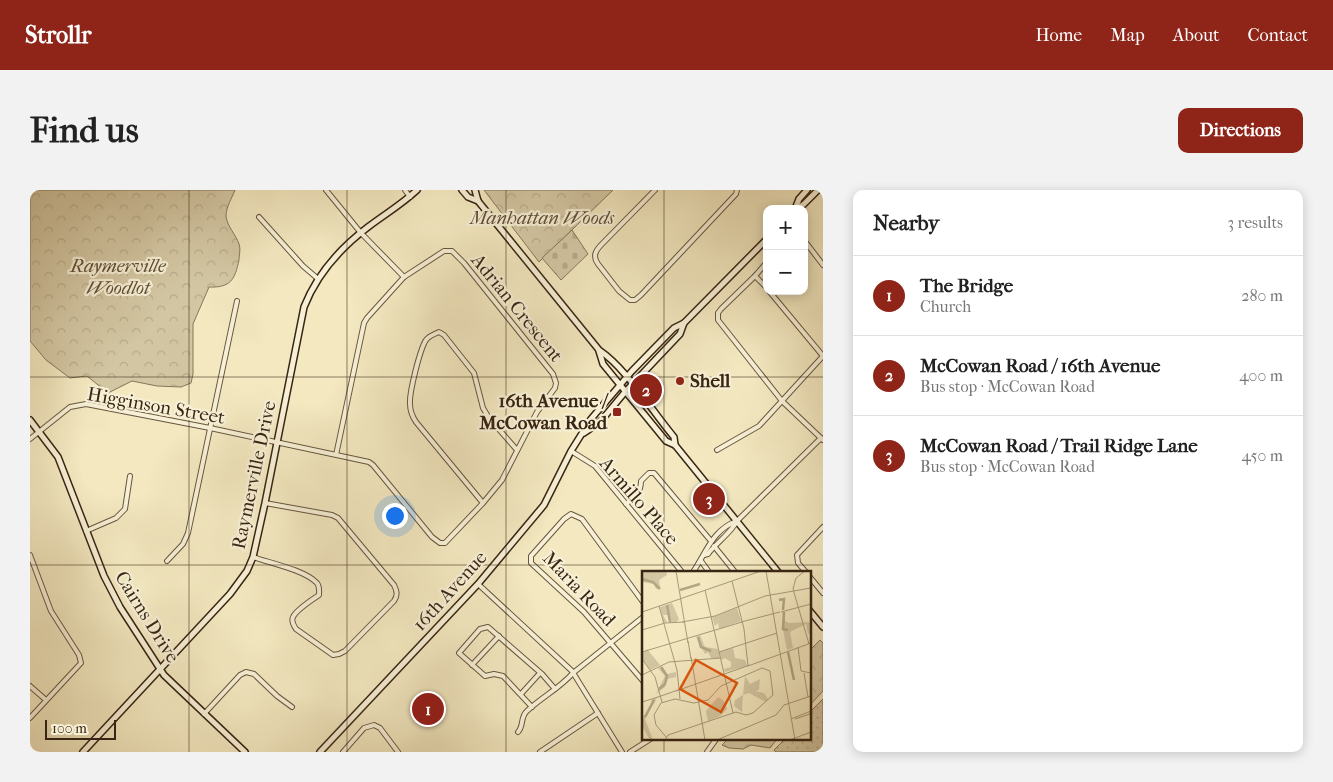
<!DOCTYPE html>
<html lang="en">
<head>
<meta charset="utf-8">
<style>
	:root { --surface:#fff; --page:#f2f2f2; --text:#222; --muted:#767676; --line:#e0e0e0; --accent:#8f2418 }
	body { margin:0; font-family:"IM FELL French Canon",serif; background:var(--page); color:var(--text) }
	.controls { position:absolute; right:15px; top:15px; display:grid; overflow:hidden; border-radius:10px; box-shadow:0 2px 12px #0003 }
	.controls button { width:45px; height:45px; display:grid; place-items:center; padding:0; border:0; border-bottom:1px solid var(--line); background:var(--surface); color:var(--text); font:25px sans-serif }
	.scale { position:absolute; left:15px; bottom:12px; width:71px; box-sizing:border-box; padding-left:5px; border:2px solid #382513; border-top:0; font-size:14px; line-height:18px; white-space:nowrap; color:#382513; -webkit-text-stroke:4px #f7f0d6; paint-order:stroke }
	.you { position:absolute; left:364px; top:325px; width:18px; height:18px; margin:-12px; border:4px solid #fff; border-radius:50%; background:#1a73e8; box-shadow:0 0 0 8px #1a73e833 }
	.badge { display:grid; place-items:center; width:32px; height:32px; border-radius:50%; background:var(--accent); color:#fff; font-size:16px; font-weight:700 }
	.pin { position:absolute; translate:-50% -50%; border:2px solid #fff; box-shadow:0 1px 5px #0006 }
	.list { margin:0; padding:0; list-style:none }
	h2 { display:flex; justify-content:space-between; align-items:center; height:65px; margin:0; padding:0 20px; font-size:21px }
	h2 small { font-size:16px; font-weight:400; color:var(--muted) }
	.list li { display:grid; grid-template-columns:32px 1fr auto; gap:15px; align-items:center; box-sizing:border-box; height:80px; padding:0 20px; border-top:1px solid var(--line) }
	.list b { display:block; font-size:19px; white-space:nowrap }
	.list p { margin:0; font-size:16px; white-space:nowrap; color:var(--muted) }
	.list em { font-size:16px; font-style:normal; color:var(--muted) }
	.map { position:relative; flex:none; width:793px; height:562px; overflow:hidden; border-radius:10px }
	header { display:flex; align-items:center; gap:30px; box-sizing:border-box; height:70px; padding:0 25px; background:var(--accent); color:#fff }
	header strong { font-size:24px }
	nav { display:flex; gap:28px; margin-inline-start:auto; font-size:18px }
	.intro { display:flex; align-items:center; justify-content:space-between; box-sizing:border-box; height:120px; padding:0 30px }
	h1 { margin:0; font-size:35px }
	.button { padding:12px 22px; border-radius:10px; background:var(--accent); color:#fff; font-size:18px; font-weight:700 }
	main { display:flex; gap:30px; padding:0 30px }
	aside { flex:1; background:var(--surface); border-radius:10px; box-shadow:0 2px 12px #0003 }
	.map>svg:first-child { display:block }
	.forest { fill:url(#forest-crowns); stroke:#86765b }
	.cemetery { fill:url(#cemetery-stones); stroke:#86765b }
	.park { fill:url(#park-dots); stroke:#86765b }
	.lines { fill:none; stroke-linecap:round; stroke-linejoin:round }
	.street-casing { stroke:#67563e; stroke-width:6 }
	.secondary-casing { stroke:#382513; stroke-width:8 }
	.street { stroke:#f7f0d6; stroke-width:4 }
	.secondary { stroke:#f7f0d6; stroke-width:5 }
	.grid { fill:none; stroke:#382513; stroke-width:1; stroke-opacity:0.55 }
	.poi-dot { fill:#8f2418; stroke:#f7f0d6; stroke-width:2 }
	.labels { text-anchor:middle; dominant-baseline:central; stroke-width:4.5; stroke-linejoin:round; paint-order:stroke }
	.park-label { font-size:19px; font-style:italic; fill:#5f4e37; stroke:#f7f0d6 }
	.street-label { font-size:19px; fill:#382513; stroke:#f7f0d6 }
	.poi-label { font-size:19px; font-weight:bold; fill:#382513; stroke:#f7f0d6; text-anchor:start }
	.inset-river { fill:none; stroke:#b3a685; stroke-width:2.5 }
	.inset-road { fill:none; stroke:#a89a7b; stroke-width:1 }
	.view { fill:#df560c; fill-opacity:0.15; stroke:#df560c; stroke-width:2.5 }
	.inset-edge { fill:none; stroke:#382513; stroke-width:2.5 }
</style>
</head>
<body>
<header>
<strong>Strollr</strong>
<nav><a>Home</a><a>Map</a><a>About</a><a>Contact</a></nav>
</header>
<div class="intro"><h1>Find us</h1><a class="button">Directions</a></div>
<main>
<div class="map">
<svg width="793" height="562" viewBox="0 0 793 562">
	<defs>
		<pattern id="forest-crowns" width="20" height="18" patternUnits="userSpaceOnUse" patternTransform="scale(1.25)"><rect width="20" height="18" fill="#d3c7a3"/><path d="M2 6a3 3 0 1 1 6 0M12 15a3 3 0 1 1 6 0" fill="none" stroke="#b6ab8b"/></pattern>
		<pattern id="cemetery-stones" width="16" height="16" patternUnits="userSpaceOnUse" patternTransform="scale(1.25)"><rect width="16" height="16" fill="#d3c7a3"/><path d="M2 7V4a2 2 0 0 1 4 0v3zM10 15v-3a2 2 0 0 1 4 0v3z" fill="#b6ab8b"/></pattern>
		<pattern id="park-dots" width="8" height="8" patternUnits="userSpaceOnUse" patternTransform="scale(1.25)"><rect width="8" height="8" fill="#d3c7a3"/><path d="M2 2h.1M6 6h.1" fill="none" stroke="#b6ab8b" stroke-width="1.8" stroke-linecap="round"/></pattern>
	</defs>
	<rect width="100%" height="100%" fill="#f3e8c0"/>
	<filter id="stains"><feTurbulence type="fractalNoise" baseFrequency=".004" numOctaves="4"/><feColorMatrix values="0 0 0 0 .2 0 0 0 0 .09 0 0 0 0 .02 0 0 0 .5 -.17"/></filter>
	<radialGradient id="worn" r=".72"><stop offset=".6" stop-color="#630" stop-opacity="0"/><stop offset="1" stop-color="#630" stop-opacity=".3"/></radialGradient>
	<g class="forest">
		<path d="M0,0H205C202,8 196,17 196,26C197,36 206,45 209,54C211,59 209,65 209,70C205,89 201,98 179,97L163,134V184L161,193L151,197L127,196L102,191L78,203L57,186L40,188L16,170L0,151Z"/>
		<path d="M454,0H583L509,72Z"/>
		<path d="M790,450L793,453V501L779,516V461Z"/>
		<path d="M699,548H748L740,558L721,555L713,559L699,558L692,555Z"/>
	</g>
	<path class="cemetery" d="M542,40L558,64L531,90L512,68Z"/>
	<path class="park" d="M793,509V562H746L744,560L756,548H779V523Z"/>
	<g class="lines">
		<defs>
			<g id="street">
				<path d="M296,0L331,43L374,87"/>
				<path d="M375,0L380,7"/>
				<path d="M625,0L572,54C566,60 562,66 568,74L589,101L600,110H605L611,105L706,4L707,0"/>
				<path d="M229,27L273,76L287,88"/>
				<path d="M774,50L793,75"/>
				<path d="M737,72L725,86L691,119L688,123V130L752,211L793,250"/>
				<path d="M725,86L737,98"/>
				<path d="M739,101L793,166"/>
				<path d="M0,249L40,217L56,214L180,238L339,272L343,275L402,347L410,353H415L453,313L472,290L507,222L525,198L526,193L523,184L434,73L422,61H414L374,87L337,128L334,133L306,265"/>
				<path d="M687,260L729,236L793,166"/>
				<path d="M541,261L565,276L652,382"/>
				<path d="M453,313L386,232C382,226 380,221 380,214C379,203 390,159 396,150C399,146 404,144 409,142L414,145L444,183L453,218L459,228L487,260"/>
				<path d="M596,314C605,307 611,303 611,291L619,283H624L681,351"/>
				<path d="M56,341L86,328L95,319L100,286"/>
				<path d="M684,356L705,382"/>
				<path d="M0,365L21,421L49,465L51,473L0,528"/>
				<path d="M674,365L678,364C686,353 701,343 707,331L791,248"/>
				<path d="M223,367C240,373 275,380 287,393C290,397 289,401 289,405C283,409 266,420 263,427C261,431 264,436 266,439L303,465L309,464L315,461L364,411C368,405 367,401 364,395L308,328L302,325L235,313"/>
				<path d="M137,371L153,354L158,343L207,111"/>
				<path d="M671,371L679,382"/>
				<path d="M663,382C676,363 683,339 707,331"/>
				<path d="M776,382L768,373L767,365L793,337"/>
				<path d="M779,386L793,403"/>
				<path d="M448,394L542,481L592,562"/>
				<path d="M613,412L552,329L541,324L534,329L501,366V373L554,422L613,491"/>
				<path d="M442,475L469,446"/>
				<path d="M0,496L16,510"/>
				<path d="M491,504L510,483"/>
				<path d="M502,517L473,486L464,484L455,486L429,463L450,439L458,437L512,484L525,499"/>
				<path d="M174,524L210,485L216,482L224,484L247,506L262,517"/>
				<path d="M488,542C494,536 490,527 497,521C512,507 530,498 543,483L613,427"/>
				<path d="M313,562L334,538L344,535L350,538L368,562"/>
				<path d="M510,562L568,523"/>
				<path d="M600,562L622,548"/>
				<path d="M677,562L687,548"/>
			</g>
			<g id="secondary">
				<path d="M432,0L438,7L448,11"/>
				<path d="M445,0L448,11L569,160C597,179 621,220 644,247L645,255"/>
				<path d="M765,19L769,9L777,0"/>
				<path d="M767,19L774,14L788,0"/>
				<path d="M569,161L573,174L636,251L645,255L748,382"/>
				<path d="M0,230L28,267L74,386L90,417L134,485L215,562"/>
				<path d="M554,243L570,232L595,202L650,144L654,133"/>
				<path d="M779,420L793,437"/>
				<path d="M53,562L200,404L217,381L223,367L235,313L274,117C287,84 309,59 338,37C355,24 371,15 387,0"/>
				<path d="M290,562L448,394L514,315L541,261L561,229L602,181L644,138L654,133L737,49"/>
			</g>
		</defs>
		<use href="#street" class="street-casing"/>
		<use href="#secondary" class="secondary-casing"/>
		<use href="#street" class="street"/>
		<use href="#secondary" class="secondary"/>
	</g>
	<path class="grid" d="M159,0V562M317,0V562M476,0V562M634,0V382M0,187H793M0,375H793M634,548V562"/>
	<g class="poi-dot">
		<circle cx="650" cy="191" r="5"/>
		<rect x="582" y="217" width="10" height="10" rx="2.5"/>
	</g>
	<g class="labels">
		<g class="park-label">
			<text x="512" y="28">Manhattan Woods</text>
			<text x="88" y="76">Raymerville<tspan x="88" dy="22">Woodlot</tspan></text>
		</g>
		<g class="street-label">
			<text transform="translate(487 118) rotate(51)">Adrian Crescent</text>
			<text transform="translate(126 216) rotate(10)">Higginson Street</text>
			<text transform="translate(224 285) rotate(-78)">Raymerville Drive</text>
			<text transform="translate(609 311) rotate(49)">Armillo Place</text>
			<text transform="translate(549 399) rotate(46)">Maria Road</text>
			<text transform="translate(420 401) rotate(-48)">16th Avenue</text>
			<text transform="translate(117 427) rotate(58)">Cairns Drive</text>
		</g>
		<g class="poi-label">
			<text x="660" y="191">Shell</text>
			<text x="577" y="211" text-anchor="end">16th Avenue /<tspan x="577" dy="22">McCowan Road</tspan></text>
		</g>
	</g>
	<g transform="translate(612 381)">
		<rect width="169" height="169" fill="#f3e8c0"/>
		<path d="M30,32L37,48L34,52L27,51V44H21L25,51L21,52L18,36ZM58,64L63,76L76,78L78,87H69L66,81L63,83L54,66Z" fill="#d3c7a3"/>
		<path d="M5,0H24L25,4L17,9L18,17L14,18L12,13L0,11V2ZM76,126L82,130L85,138L78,145L66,150L64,140Z" fill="#d3c7a3"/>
		<path d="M95,37L99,50L77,58L76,52L73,55L70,46ZM142,40L143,50L147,52L169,51V62L166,63L164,53L148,61L151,77L145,79L141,59ZM91,77L93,87L103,89L105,95L83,101L82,98L89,96V91L83,87L80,89L77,81ZM5,78L18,94L8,99L0,88V82ZM21,96L25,103L34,101V106L25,108L23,116L14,123L23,105L16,97ZM103,105L108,113L118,108L117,119L113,120L122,122L126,128L124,131L107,122L101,124L100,141L92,135L93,129L101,124ZM15,127L3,148L11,169H8L0,155V147L7,140L10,128Z" fill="#d3c7a3"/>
		<path class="inset-river" d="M0,8L11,11L18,18M38,19L58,13M137,29L142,28L141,39M25,34L28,51M142,41L141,58L146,59M56,66L59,76L69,80M146,81L152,109M17,118L23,113L25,105L19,96M3,146L12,129"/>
		<path class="inset-road" d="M34,0L46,72M124,0L153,169M163,0L154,7L151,18L167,73M90,10L102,58L106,95M63,19L91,142M17,35L35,99L38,128M0,41L119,0M139,41L169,33M40,51L73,45L123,25L169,17M99,51L138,41M0,59L23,52L42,51M46,70L49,88M156,76L159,100L169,102M0,81L100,51M77,81L135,62M49,86L63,169M0,88L13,106L20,131M106,95L169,72M162,102L166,126M0,104L27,91L79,87M34,120L108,94M16,126L36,119M0,131L16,126M149,148L169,140M153,148L168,143V140M23,169L26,164L94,141L104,144L111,142L131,124L128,100L120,97L79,115L66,129L52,132L33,128L19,132L12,144L14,154L24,166M75,169L134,144L142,134L169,125M148,169L169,161"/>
		<path class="view" d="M54,89L95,112L79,141L38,118Z"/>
		<rect width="169" height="169" class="inset-edge"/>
	</g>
	<rect width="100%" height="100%" filter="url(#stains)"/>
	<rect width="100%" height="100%" fill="url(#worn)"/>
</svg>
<div class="controls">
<button>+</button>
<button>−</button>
</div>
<div class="scale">100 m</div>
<div class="you"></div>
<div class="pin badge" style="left:398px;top:519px">1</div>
<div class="pin badge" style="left:616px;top:200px">2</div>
<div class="pin badge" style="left:679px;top:309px">3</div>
</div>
<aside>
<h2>Nearby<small>3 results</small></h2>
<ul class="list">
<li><span class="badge">1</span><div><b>The Bridge</b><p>Church</p></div><em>280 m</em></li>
<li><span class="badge">2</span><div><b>McCowan Road / 16th Avenue</b><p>Bus stop · McCowan Road</p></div><em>400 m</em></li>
<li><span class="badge">3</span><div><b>McCowan Road / Trail Ridge Lane</b><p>Bus stop · McCowan Road</p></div><em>450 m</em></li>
</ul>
</aside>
</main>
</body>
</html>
